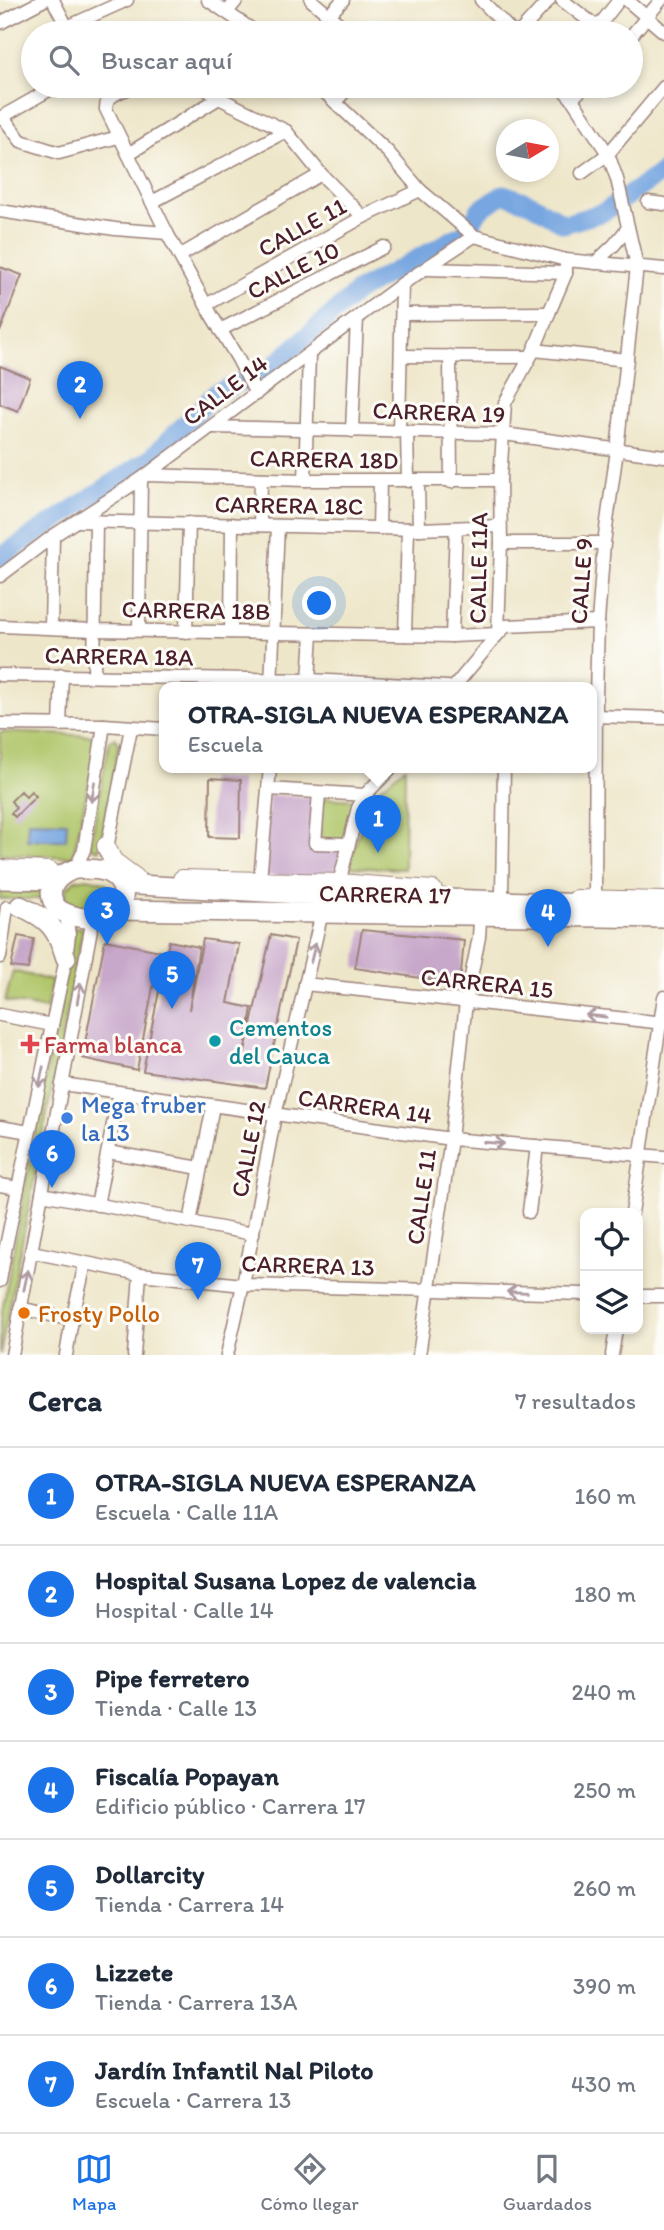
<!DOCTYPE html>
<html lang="es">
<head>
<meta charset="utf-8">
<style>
	:root { --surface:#fff; --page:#f2f2f3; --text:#1f2937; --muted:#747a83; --line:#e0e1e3; --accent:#1a73e8 }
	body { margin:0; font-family:Itim,sans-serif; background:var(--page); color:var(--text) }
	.controls { position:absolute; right:21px; bottom:21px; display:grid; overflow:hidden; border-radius:14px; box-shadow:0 4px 10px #0003 }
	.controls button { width:63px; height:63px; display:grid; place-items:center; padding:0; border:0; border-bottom:2px solid var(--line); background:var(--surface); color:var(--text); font:35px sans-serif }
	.compass { position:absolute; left:496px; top:119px; width:63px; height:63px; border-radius:50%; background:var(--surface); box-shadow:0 4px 10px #0003; rotate:80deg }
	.you { position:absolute; left:320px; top:604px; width:24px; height:24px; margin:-18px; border:5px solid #fff; border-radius:50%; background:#1a73e8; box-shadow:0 0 0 10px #1a73e833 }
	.badge { display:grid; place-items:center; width:46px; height:46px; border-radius:50%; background:var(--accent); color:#fff; font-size:23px; font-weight:700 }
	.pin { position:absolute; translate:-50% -58px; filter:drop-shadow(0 2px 4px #0008) }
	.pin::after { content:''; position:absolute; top:37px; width:24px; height:21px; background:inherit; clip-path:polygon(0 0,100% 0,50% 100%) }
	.popup { position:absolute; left:159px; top:682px; width:438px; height:91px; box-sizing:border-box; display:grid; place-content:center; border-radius:14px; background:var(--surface); filter:drop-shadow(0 2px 5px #0005); font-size:23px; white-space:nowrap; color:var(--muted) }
	.popup b { font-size:26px; color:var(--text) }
	.popup::after { content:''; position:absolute; left:50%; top:100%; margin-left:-14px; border:14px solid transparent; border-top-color:var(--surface) }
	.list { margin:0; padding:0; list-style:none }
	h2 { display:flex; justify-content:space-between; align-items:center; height:91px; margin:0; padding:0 28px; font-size:30px }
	h2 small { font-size:23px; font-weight:400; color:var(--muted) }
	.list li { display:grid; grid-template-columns:46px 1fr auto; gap:21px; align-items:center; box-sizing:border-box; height:98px; padding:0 28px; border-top:2px solid var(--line) }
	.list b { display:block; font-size:26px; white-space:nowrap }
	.list p { margin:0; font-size:23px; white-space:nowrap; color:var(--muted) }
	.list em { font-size:23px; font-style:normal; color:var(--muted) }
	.icon { flex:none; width:38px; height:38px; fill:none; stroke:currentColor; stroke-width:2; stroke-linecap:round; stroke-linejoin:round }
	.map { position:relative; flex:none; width:664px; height:1355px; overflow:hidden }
	.search { position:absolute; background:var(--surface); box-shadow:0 4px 10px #0003; left:21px; right:21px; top:21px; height:77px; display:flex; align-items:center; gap:18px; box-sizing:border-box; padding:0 24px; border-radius:38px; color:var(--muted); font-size:26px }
	.sheet { height:777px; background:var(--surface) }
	nav { display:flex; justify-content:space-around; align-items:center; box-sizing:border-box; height:98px; border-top:2px solid var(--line); background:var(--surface); font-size:19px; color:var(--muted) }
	nav a { display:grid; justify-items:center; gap:4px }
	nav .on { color:var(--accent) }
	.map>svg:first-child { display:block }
	.green { fill:#b0c66a; stroke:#7d724a; stroke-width:2 }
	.water { fill:#77a6e0; stroke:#606286; stroke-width:2 }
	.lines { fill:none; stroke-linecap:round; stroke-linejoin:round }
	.river { stroke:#77a6e0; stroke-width:19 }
	.building { fill:#c7a7ca }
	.minor-casing { stroke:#9c827a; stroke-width:15 }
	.secondary-casing { stroke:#9c827a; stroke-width:20 }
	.primary-casing { stroke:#9c827a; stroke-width:22 }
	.minor { stroke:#fff; stroke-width:12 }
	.secondary { stroke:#fff; stroke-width:18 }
	.primary { stroke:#fff; stroke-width:19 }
	.oneway { stroke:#ae9aa0 }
	.culture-dot { fill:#0f9aa8; stroke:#fdfcf7; stroke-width:2.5 }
	.health-dot { fill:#e0444e; stroke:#fdfcf7; stroke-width:2.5 }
	.shop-dot { fill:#3f7fe0; stroke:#fdfcf7; stroke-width:2.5 }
	.food-dot { fill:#e8710a; stroke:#fdfcf7; stroke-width:2.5 }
	.labels { text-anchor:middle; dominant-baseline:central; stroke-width:6; stroke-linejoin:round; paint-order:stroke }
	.street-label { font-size:24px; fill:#4a1f2b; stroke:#fdfcf7 }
	.culture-label { font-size:24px; fill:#0d838f; stroke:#fdfcf7; text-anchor:start }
	.health-label { font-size:24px; fill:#be3a42; stroke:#fdfcf7; text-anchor:start }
	.shop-label { font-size:24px; fill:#366cbe; stroke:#fdfcf7; text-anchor:start }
	.food-label { font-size:24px; fill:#c56008; stroke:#fdfcf7; text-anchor:start }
</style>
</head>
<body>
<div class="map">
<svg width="664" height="1355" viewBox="0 0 664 1355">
	<rect width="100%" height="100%" fill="#fdfcf7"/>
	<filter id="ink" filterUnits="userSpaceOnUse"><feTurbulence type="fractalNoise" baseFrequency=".0143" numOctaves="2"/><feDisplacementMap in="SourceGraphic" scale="14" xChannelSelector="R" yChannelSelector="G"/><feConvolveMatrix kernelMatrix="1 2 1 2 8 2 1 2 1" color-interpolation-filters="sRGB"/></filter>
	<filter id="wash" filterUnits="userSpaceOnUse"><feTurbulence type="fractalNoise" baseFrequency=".00686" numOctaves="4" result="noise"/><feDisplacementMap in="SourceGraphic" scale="28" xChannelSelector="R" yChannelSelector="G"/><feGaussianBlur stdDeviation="1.57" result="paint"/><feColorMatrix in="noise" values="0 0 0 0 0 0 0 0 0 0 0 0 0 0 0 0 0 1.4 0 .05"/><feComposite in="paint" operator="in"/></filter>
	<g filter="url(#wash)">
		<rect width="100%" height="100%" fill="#eee6c9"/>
		<g class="green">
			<path d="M0,732L99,736L73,857L0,854Z"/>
			<path d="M115,738L119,744L99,850L90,847L109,742Z"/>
			<path d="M405,767L404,869L348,867L371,796Z"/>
			<path d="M323,798L356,800L344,840L319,839Z"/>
			<path d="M87,878C99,880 109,881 112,894C107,915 79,912 66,900V889L75,880Z"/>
			<rect x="0" y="891" width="45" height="8"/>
			<path d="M74,927L83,928L0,1355V1322Z"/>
			<path d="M13,971L52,981L46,1009L5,1001Z"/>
		</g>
		<path class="water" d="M28,821L67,822L66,840H27Z"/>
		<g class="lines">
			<path class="river" d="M0,557L151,458L216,393L270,369L358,291L466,232L480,209L504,194L532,204L564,224L604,212L664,171"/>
		</g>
		<g id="blocks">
			<g class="building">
				<path d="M0,267L22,275L0,332Z"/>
				<path d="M0,366L30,378L18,411L0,404Z"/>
				<path d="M210,778L241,780L240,838L209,837Z"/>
				<path d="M21,791L26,797L31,791L36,796L15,817L11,813L16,808L11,801Z"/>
				<path d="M269,795L314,797L310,848H343L336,878L264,876Z"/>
				<path d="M362,930L464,940L460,984L355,968Z"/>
				<path d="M271,935L296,940L265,1088L143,1071L169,941L199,947L189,1010L203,939L239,944L228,1003L252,1008L243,1060Z"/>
				<path d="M18,936L34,939L28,969L11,967Z"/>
				<path d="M105,940L160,951L137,1070L82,1058Z"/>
			</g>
		</g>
	</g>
	<g filter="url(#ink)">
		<use href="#blocks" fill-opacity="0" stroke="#9c827a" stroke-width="2"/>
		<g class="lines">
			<defs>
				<g id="minor">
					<path d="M53,0L67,27L127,0"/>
					<path d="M208,0L257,33"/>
					<path d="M311,0L350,33"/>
					<path d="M481,0L513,33"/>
					<path d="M562,0L605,33"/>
					<path d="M627,0L664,32"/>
					<path d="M227,12L237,0"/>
					<path d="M328,16L343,0"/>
					<path d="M0,23L44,0"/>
					<path d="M598,27L619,0"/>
					<path d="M395,33L399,28"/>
					<path d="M519,33L549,0"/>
					<path d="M631,36L661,0"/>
					<path d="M135,86C124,91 105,94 106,109L167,233L212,316L238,359L256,394"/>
					<path d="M202,86L219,98L286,131L321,174L363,217"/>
					<path d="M318,86L388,152L420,190L474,236L566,260L664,269"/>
					<path d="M560,86L572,99L608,154L617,179L637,266L617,450L604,543L598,622L596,695L595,900"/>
					<path d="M572,99L585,86"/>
					<path d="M335,102L350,86"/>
					<path d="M3,117L21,141L59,153L118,137"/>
					<path d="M0,118L56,86"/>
					<path d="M128,154L219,98"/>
					<path d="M582,173L608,154L664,87"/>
					<path d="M152,202L286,131"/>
					<path d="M648,202L664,204"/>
					<path d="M0,211L115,229L167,233"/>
					<path d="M181,255L321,174"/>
					<path d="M595,263L614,245L628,228"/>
					<path d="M427,269L566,273"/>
					<path d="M206,305L363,217L420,190"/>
					<path d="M402,314L549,313"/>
					<path d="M220,330L384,247"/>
					<path d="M534,350L627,360"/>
					<path d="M401,356L530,357"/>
					<path d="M450,356L451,482"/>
					<path d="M212,427L504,434L664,456"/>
					<path d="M352,431L357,318"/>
					<path d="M399,431L402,284"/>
					<path d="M407,431L408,481"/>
					<path d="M147,475L305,480H500"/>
					<path d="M305,480L309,355"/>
					<path d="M418,482L419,529"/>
					<path d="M77,521L419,529L500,526"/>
					<path d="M260,525L261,479"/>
					<path d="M379,528L380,481"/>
					<path d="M501,543H604"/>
					<path d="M0,576L53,536L141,479L402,284L474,236"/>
					<path d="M0,626L94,630L452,636L498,634L506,626L598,622"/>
					<path d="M51,627L53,536"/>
					<path d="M139,630L141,479"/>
					<path d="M186,632L189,523"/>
					<path d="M231,632L232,524"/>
					<path d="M405,635L408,529"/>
					<path d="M452,636L456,528"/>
					<path d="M0,675L309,680L448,687"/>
					<path d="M94,676L96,521"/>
					<path d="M309,680L312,634"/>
					<path d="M271,686L278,526"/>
					<path d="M454,687L498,634L501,543L500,480L505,403L534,350L549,313L566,273V260"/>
					<path d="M592,716L664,718"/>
					<path d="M0,724L104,725L164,729"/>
					<path d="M60,725L62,675"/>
					<path d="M269,789L365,795"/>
					<path d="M319,793L315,843L348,844"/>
					<path d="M106,853L131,728"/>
					<path d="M75,869L84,850L104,725"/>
					<path d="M260,880L270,767"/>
					<path d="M339,883L358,808L365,795L392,767"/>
					<path d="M502,894L504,767"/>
					<path d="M0,957L7,907"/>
					<path d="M305,984L664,1023"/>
					<path d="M0,1015L52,1025"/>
					<path d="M62,1084L451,1139L664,1157"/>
					<path d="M0,1127L29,1132"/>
					<path d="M108,1152L200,1168"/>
					<path d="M0,1185L18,1188"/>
					<path d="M42,1194L253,1234"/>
					<path d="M97,1205L119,1094"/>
					<path d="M529,1212L537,1146"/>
					<path d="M632,1213L664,997"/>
					<path d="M190,1222L213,1106"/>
					<path d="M32,1252L140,1274L243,1285L585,1294"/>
					<path d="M0,1281L6,1246L66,958L69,935L66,914"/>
					<path d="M638,1296H664"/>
					<path d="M20,1308L72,1320"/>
					<path d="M12,1355L93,918"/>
					<path d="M66,1355L72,1320L85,1264"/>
					<path d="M134,1355L140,1274"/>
					<path d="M227,1355L243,1285L275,1115L322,912"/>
					<path d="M419,1355L451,1139L466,1002L479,937L480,921"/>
					<path d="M612,1355L616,1329"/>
				</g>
				<g id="secondary">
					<path d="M106,846L113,861L136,878"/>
					<path d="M0,869L50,871"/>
					<path d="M182,879L339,883L433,890"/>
					<path d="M577,899L664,901"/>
				</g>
				<g id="primary">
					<path d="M75,869C86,869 97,868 107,872C125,880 131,904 110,914C101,918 89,919 78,917C70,915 59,912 55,905C44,887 60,874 75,869Z"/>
					<path d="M0,879L56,880"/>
					<path d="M121,884L301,894L589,904"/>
					<path d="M20,906C49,919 57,928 66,958"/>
					<path d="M117,910L664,918"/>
				</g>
			</defs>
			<use href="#minor" class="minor-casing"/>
			<use href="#secondary" class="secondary-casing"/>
			<use href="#primary" class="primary-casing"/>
			<use href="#minor" class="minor"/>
			<use href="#secondary" class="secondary"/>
			<use href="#primary" class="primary"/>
		</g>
		<defs><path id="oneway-shaft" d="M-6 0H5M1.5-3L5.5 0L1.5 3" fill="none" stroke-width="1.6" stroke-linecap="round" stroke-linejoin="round" transform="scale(1.75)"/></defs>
		<g class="oneway">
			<use href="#oneway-shaft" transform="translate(93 792) rotate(99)"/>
			<use href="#oneway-shaft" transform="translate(313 953) rotate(-76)"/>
			<use href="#oneway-shaft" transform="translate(79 993) rotate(-80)"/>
			<use href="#oneway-shaft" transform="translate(596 1016) rotate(-174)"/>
			<use href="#oneway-shaft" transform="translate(41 1077) rotate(102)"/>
			<use href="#oneway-shaft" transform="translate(494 1143) rotate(5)"/>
			<use href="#oneway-shaft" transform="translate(26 1280) rotate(-78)"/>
			<use href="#oneway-shaft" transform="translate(517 1292) rotate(-178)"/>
		</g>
	</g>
	<circle class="culture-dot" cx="215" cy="1041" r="7"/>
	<path class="health-dot" d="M26.5 1033.5h7v7h7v7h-7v7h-7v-7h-7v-7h7z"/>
	<circle class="shop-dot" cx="67" cy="1118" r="7"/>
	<circle class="food-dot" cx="24" cy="1313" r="7"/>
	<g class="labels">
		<g class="street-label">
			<text transform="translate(302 227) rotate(-29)">CALLE 11</text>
			<text transform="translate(293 270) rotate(-27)">CALLE 10</text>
			<text transform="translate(225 390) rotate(-37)">CALLE 14</text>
			<text transform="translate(439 412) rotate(2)">CARRERA 19</text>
			<text transform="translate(324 459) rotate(1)">CARRERA 18D</text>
			<text transform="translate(289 505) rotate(1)">CARRERA 18C</text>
			<text transform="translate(478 568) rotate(-89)">CALLE 11A</text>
			<text transform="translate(581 581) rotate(-86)">CALLE 9</text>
			<text transform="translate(196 610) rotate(1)">CARRERA 18B</text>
			<text transform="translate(119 656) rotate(1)">CARRERA 18A</text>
			<text transform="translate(385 894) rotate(1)">CARRERA 17</text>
			<text transform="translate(487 983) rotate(6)">CARRERA 15</text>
			<text transform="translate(365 1106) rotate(8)">CARRERA 14</text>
			<text transform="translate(248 1149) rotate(-79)">CALLE 12</text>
			<text transform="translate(421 1197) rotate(-82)">CALLE 11</text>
			<text transform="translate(308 1265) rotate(2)">CARRERA 13</text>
		</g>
		<g class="culture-label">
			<text x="229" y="1027">Cementos<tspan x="229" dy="28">del Cauca</tspan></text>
		</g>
		<g class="health-label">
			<text x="44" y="1044">Farma blanca</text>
		</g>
		<g class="shop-label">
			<text x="81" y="1104">Mega fruber<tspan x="81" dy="28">la 13</tspan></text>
		</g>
		<g class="food-label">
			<text x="38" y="1313">Frosty Pollo</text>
		</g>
	</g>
</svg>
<div class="controls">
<button><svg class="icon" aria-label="locate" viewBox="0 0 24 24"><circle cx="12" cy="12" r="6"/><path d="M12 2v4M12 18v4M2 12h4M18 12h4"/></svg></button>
<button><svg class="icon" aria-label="layers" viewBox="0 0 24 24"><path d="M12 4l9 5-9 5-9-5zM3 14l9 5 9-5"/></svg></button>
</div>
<svg class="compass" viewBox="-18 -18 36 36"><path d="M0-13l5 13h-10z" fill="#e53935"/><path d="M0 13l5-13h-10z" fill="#747a83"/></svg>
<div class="you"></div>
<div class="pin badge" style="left:378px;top:853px">1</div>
<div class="popup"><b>OTRA-SIGLA NUEVA ESPERANZA</b>Escuela</div>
<div class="pin badge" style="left:80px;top:419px">2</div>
<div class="pin badge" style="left:107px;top:945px">3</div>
<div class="pin badge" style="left:548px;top:947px">4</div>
<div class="pin badge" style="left:172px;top:1009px">5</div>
<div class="pin badge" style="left:52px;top:1188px">6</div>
<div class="pin badge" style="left:198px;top:1300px">7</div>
<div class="search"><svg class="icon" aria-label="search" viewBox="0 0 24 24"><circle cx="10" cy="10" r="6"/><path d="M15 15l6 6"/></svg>Buscar aquí</div>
</div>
<section class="sheet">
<h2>Cerca<small>7 resultados</small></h2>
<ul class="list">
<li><span class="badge">1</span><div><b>OTRA-SIGLA NUEVA ESPERANZA</b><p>Escuela · Calle 11A</p></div><em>160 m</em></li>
<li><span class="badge">2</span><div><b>Hospital Susana Lopez de valencia</b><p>Hospital · Calle 14</p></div><em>180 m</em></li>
<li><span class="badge">3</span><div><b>Pipe ferretero</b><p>Tienda · Calle 13</p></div><em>240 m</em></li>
<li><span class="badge">4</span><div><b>Fiscalía Popayan</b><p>Edificio público · Carrera 17</p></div><em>250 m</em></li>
<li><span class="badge">5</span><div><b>Dollarcity</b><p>Tienda · Carrera 14</p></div><em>260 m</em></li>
<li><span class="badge">6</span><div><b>Lizzete</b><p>Tienda · Carrera 13A</p></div><em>390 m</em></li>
<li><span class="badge">7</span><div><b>Jardín Infantil Nal Piloto</b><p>Escuela · Carrera 13</p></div><em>430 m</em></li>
</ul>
</section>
<nav>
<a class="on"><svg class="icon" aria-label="map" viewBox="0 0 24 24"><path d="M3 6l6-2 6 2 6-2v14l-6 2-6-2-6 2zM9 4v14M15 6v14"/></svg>Mapa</a>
<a><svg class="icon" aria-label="directions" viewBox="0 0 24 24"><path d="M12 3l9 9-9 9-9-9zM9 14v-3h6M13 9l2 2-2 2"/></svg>Cómo llegar</a>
<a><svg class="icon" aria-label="saved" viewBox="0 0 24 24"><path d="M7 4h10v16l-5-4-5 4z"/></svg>Guardados</a>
</nav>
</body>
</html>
